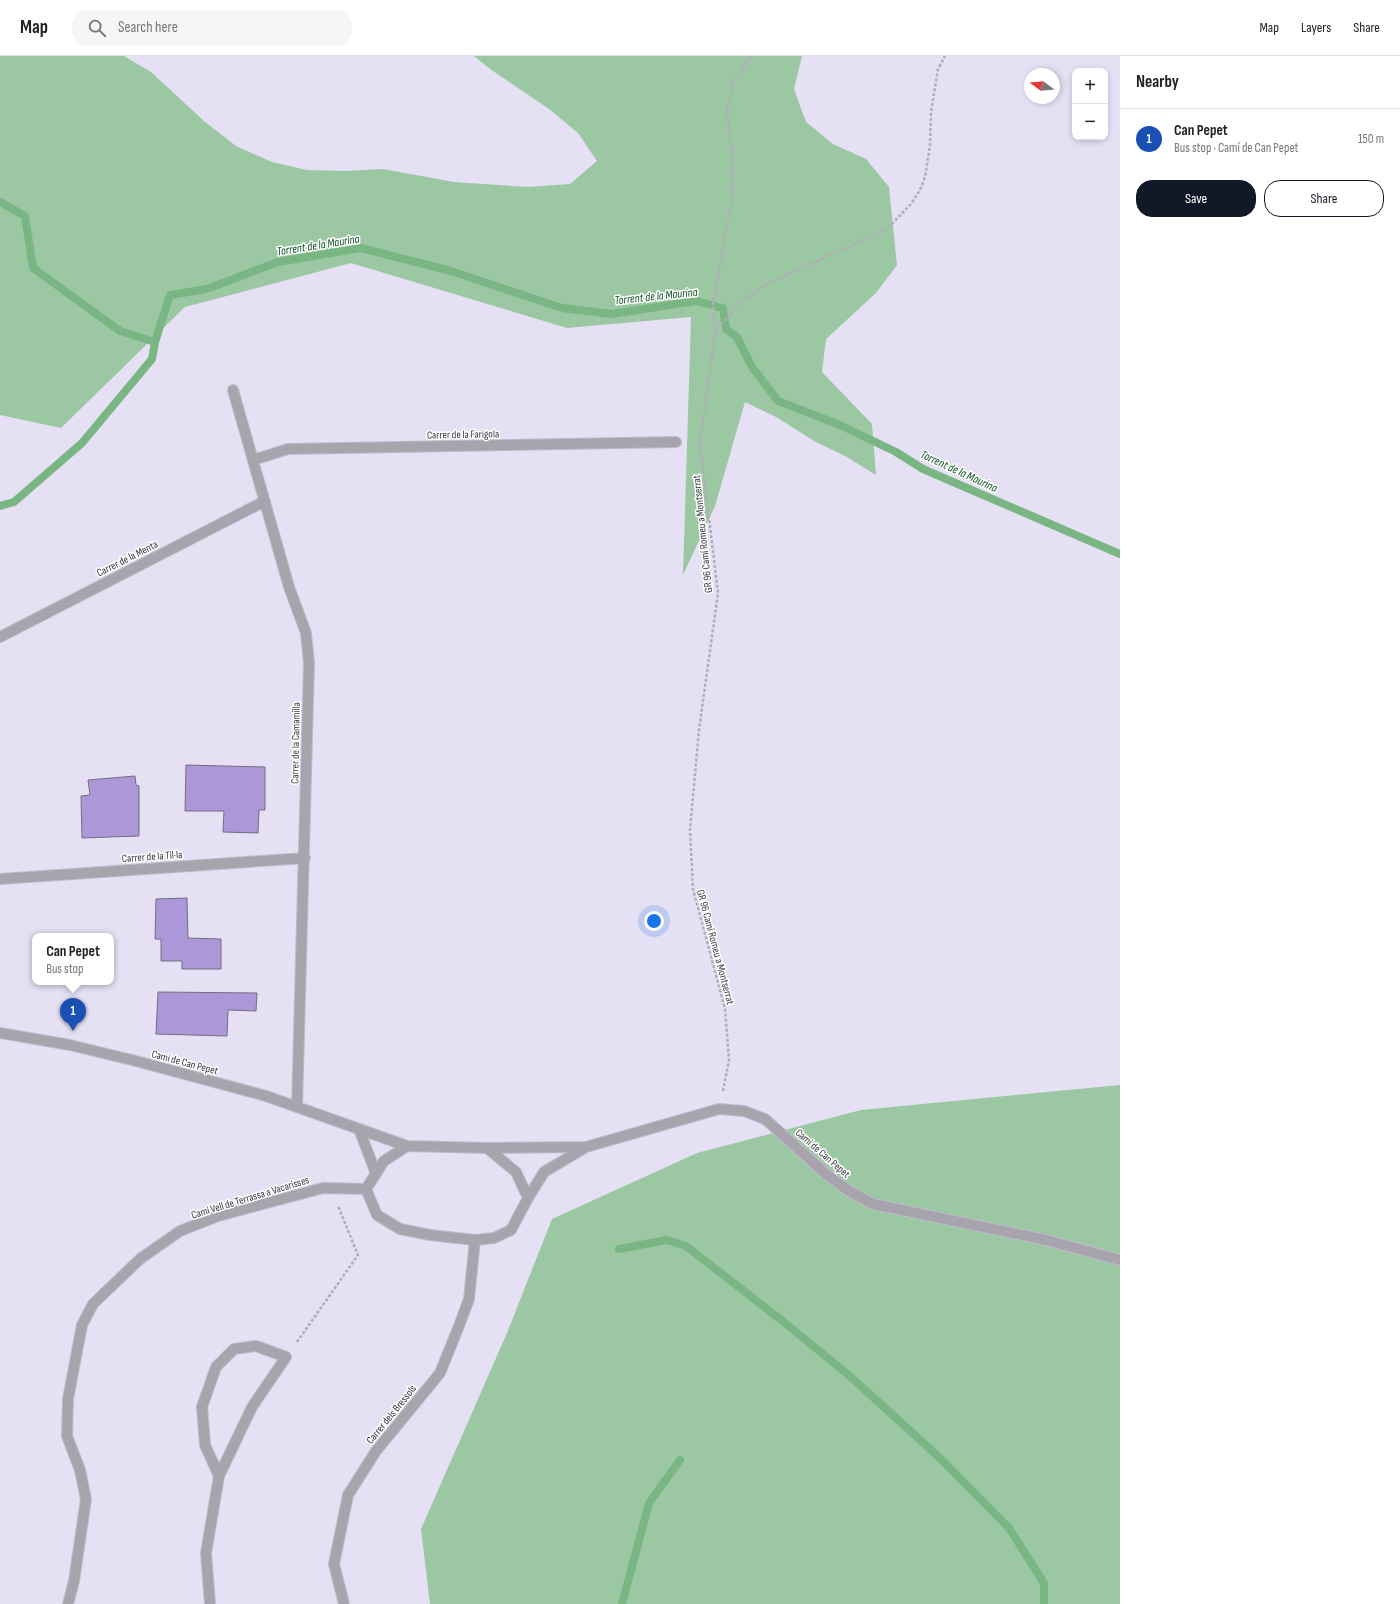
<!DOCTYPE html>
<meta charset="utf-8">
<style>
body{margin:0;font-family:"Sofia Sans Condensed",sans-serif;background:#f6f6f6;color:#222}
.controls{position:absolute;right:12px;top:12px;display:grid;overflow:hidden;border-radius:8px;box-shadow:0 2px 6px #0003}
.controls button{width:36px;height:36px;display:grid;place-items:center;padding:0;border:0;border-bottom:1px solid #e0e0e0;background:#fff;color:#222;font:20px sans-serif}
.compass{position:absolute;left:1024px;top:12px;width:36px;height:36px;border-radius:50%;background:#fff;box-shadow:0 2px 6px #0003;rotate:286deg}
.you{position:absolute;left:654px;top:865px;width:14px;height:14px;margin:-10px;border:3px solid #fff;border-radius:50%;background:#1a73e8;box-shadow:0 0 0 6px #1a73e833}
.badge{display:grid;place-items:center;width:26px;height:26px;border-radius:50%;background:#111827;color:#fff;font-size:13px;font-weight:700}
.pin{position:absolute;translate:-50% -33px;filter:drop-shadow(0 1px 2px #0008)}
.pin::after{content:'';position:absolute;top:21px;width:14px;height:12px;background:inherit;clip-path:polygon(0 0,100% 0,50% 100%)}
.popup{position:absolute;left:32px;top:877px;width:82px;height:52px;box-sizing:border-box;display:grid;place-content:center;border-radius:8px;background:#fff;filter:drop-shadow(0 1px 3px #0005);font-size:13px;white-space:nowrap;color:#767676}
.popup b{font-size:15px;color:#222}
.popup::after{content:'';position:absolute;left:50%;top:100%;margin-left:-8px;border:8px solid transparent;border-top-color:#fff}
.list{margin:0;padding:0;list-style:none}
h2{display:flex;justify-content:space-between;align-items:center;height:52px;margin:0;padding:0 16px;font-size:17px}
h2 small{font-size:13px;font-weight:400;color:#767676}
.list li{display:grid;grid-template-columns:26px 1fr auto;gap:12px;align-items:center;box-sizing:border-box;height:60px;padding:0 16px;border-top:1px solid #e0e0e0}
.list b{display:block;font-size:15px;white-space:nowrap}
.list p{margin:0;font-size:13px;white-space:nowrap;color:#767676}
.list em{font-size:13px;font-style:normal;color:#767676}
.actions{display:flex;gap:8px;padding:12px 16px}
.actions a{flex:1;padding:9px 0;border:1px solid #111827;border-radius:16px;text-align:center;font-size:14px;color:#111827}
.actions .main{background:#111827;color:#fff}
.icon{flex:none;width:22px;height:22px;fill:none;stroke:currentColor;stroke-width:2;stroke-linecap:round;stroke-linejoin:round}
.map{position:relative;flex:none;width:1120px;height:1548px;overflow:hidden}
header{display:flex;align-items:center;gap:24px;box-sizing:border-box;height:56px;padding:0 20px;background:#fff;border-bottom:1px solid #e0e0e0}
header strong{font-size:19px}
nav{display:flex;gap:22px;margin-inline-start:auto;font-size:14px}
.search{width:280px;height:36px;background:#f6f6f6;display:flex;align-items:center;gap:10px;box-sizing:border-box;padding:0 14px;border-radius:16px;color:#767676;font-size:15px}
main{display:flex}
aside{flex:1;background:#fff}
.map>svg:first-child{display:block}
</style>
<header>
<strong>Map</strong>
<div class="search"><svg class="icon" aria-label="search" viewBox="0 0 24 24"><circle cx="10" cy="10" r="6"/><path d="M15 15l6 6"/></svg>Search here</div>
<nav><a>Map</a><a>Layers</a><a>Share</a></nav>
</header>
<main>
<div class="map">
<svg width="1120" height="1548" viewBox="0 0 1120 1548">
<rect width="100%" height="100%" fill="#e5e0f3"/>
<path fill="#9bc8a2" d="M0,0h124l27,16 53,49 32,25 36,16 35,8 38,1 38,-2 71,13 74,5 42,-3 27,-23 -19,-28 -29,-24 -59,-40 -16,-13h328l-8,33 12,33 27,22 33,15 23,28 8,78 -21,28 -50,46 -4,33 50,52 4,51 -31,-19 -29,-14 -40,-25 -31,-15 -30,104 -32,69 8,-258 -124,11 -216,-65 -166,44 -124,121 -61,-13z
M1120,1029v519h-690l-9,-75 86,-196 45,-114 145,-66 164,-43z"/>
<g fill="none" stroke-linecap="round" stroke-linejoin="round">
<path stroke="#7ab684" stroke-width="8" d="M0,146l25,14 8,52 87,63 35,11
M0,450l14,-4 68,-59 70,-84 3,-17 15,-47 37,-6 71,-27 83,-14 90,23 111,37 50,6 84,-13 27,7 3,21 11,8 15,30 26,34 62,24 56,27 27,17 197,85
M619,1193l48,-9 19,6 99,77 66,54 90,82 68,69 35,55v21
M622,1548l27,-101 31,-43"/>
</g>
<path fill="#ac97d8" stroke="#736e7f" d="M186,709l79,2v43h-6l-1,23 -35,-1 1,-21h-39z
M135,720l1,9 3,1v50l-57,2 -1,-42 9,-1 -2,-15z
M187,842l1,40 33,1v30h-39v-8h-21v-22h-6l1,-40z
M158,936l99,1 -1,18 -28,-1 -1,26 -71,-2z"/>
<g fill="none" stroke-linecap="round" stroke-linejoin="round">
<defs>
<path id="lane" d="M210,1548l-4,-51 13,-77 33,-69 34,-50 -30,-11 -22,3 -18,18 -14,40 3,38 14,31"/>
<path id="street" d="M233,334l56,197 17,46 3,30 -12,444
M253,404l35,-11 388,-7
M0,581l265,-136
M0,823l305,-21
M0,977l70,12 66,16 130,35 141,50
M359,1073l17,45
M366,1133l18,-28 23,-15 80,2 99,-1 133,-38 25,2 21,8 61,55 23,17 24,13 173,36 74,20
M366,1133l11,26 23,14 30,6 45,5 19,-2 17,-8 17,-32 -12,-26 -29,-24
M528,1142l16,-26 42,-25
M68,1548l6,-23 12,-82 -6,-29 -13,-34 1,-37 14,-74 11,-21 47,-45 40,-28 38,-15 105,-28 43,1
M344,1548l-10,-40 14,-69 28,-44 64,-78 19,-47 10,-27 6,-59"/>
</defs>
<use href="#lane" stroke="#c0bbcc" stroke-width="12"/>
<use href="#street" stroke="#c0bbcc" stroke-width="12"/>
<path stroke="#b1acbc" stroke-width="2.5" stroke-dasharray="3 2" stroke-linecap="butt" d="M715,276l25,-29 29,-20 118,-54 24,-25 9,-14 5,-13 5,-31 1,-34 7,-43 7,-13
M723,1035l6,-31 -4,-51 -32,-120 -3,-59 9,-100 19,-137 -18,-150 15,-110 -2,-29 20,-111 -1,-38 -5,-46 7,-30 18,-23
M297,1286l61,-87 -20,-49"/>
<use href="#lane" stroke="#a7a4ad" stroke-width="10"/>
<use href="#street" stroke="#a7a4ad" stroke-width="10"/>
</g>
<g text-anchor="middle" stroke-width="3" stroke-linejoin="round" paint-order="stroke">
<g font-size="11" fill="#3c3a42" stroke="#fff">
<text transform="translate(463 378) rotate(-1)" y="4">Carrer de la Farigola</text>
<text transform="translate(702 478) rotate(-96)" y="4">GR 96 Camí Romeu a Montserrat</text>
<text transform="translate(127 502) rotate(-27)" y="4">Carrer de la Menta</text>
<text transform="translate(295 687) rotate(-89)" y="4">Carrer de la Camamilla</text>
<text transform="translate(152 800) rotate(-4)" y="4">Carrer de la Til·la</text>
<text transform="translate(716 891) rotate(75)" y="4">GR 96 Camí Romeu a Montserrat</text>
<text transform="translate(185 1006) rotate(15)" y="4">Camí de Can Pepet</text>
<text transform="translate(823 1097) rotate(41)" y="4">Camí de Can Pepet</text>
<text transform="translate(250 1141) rotate(-17)" y="4">Camí Vell de Terrassa a Vacarisses</text>
<text transform="translate(391 1358) rotate(-51)" y="4">Carrer dels Bressols</text>
</g>
<g font-size="12" font-style="italic" fill="#0c5021" stroke="#fff">
<text transform="translate(318 189) rotate(-9)" y="4">Torrent de la Maurina</text>
<text transform="translate(656 240) rotate(-6)" y="4">Torrent de la Maurina</text>
<text transform="translate(959 415) rotate(25)" y="4">Torrent de la Maurina</text>
</g>
</g>
</svg>
<div class="controls">
<button>+</button>
<button>−</button>
</div>
<svg class="compass" viewBox="-18 -18 36 36"><path d="M0-13l5 13h-10z" fill="#e53935"/><path d="M0 13l5-13h-10z" fill="#767676"/></svg>
<div class="you"></div>
<div class="pin badge" style="left:73px;top:975px;background:#1a4fb4">1</div>
<div class="popup"><b>Can Pepet</b>Bus stop</div>
</div>
<aside>
<h2>Nearby<small></small></h2>
<ul class="list">
<li><span class="badge" style="background:#1a4fb4">1</span><div><b>Can Pepet</b><p>Bus stop · Camí de Can Pepet</p></div><em>150 m</em></li>
</ul>
<div class="actions"><a class="main">Save</a><a>Share</a></div>
</aside>
</main>
